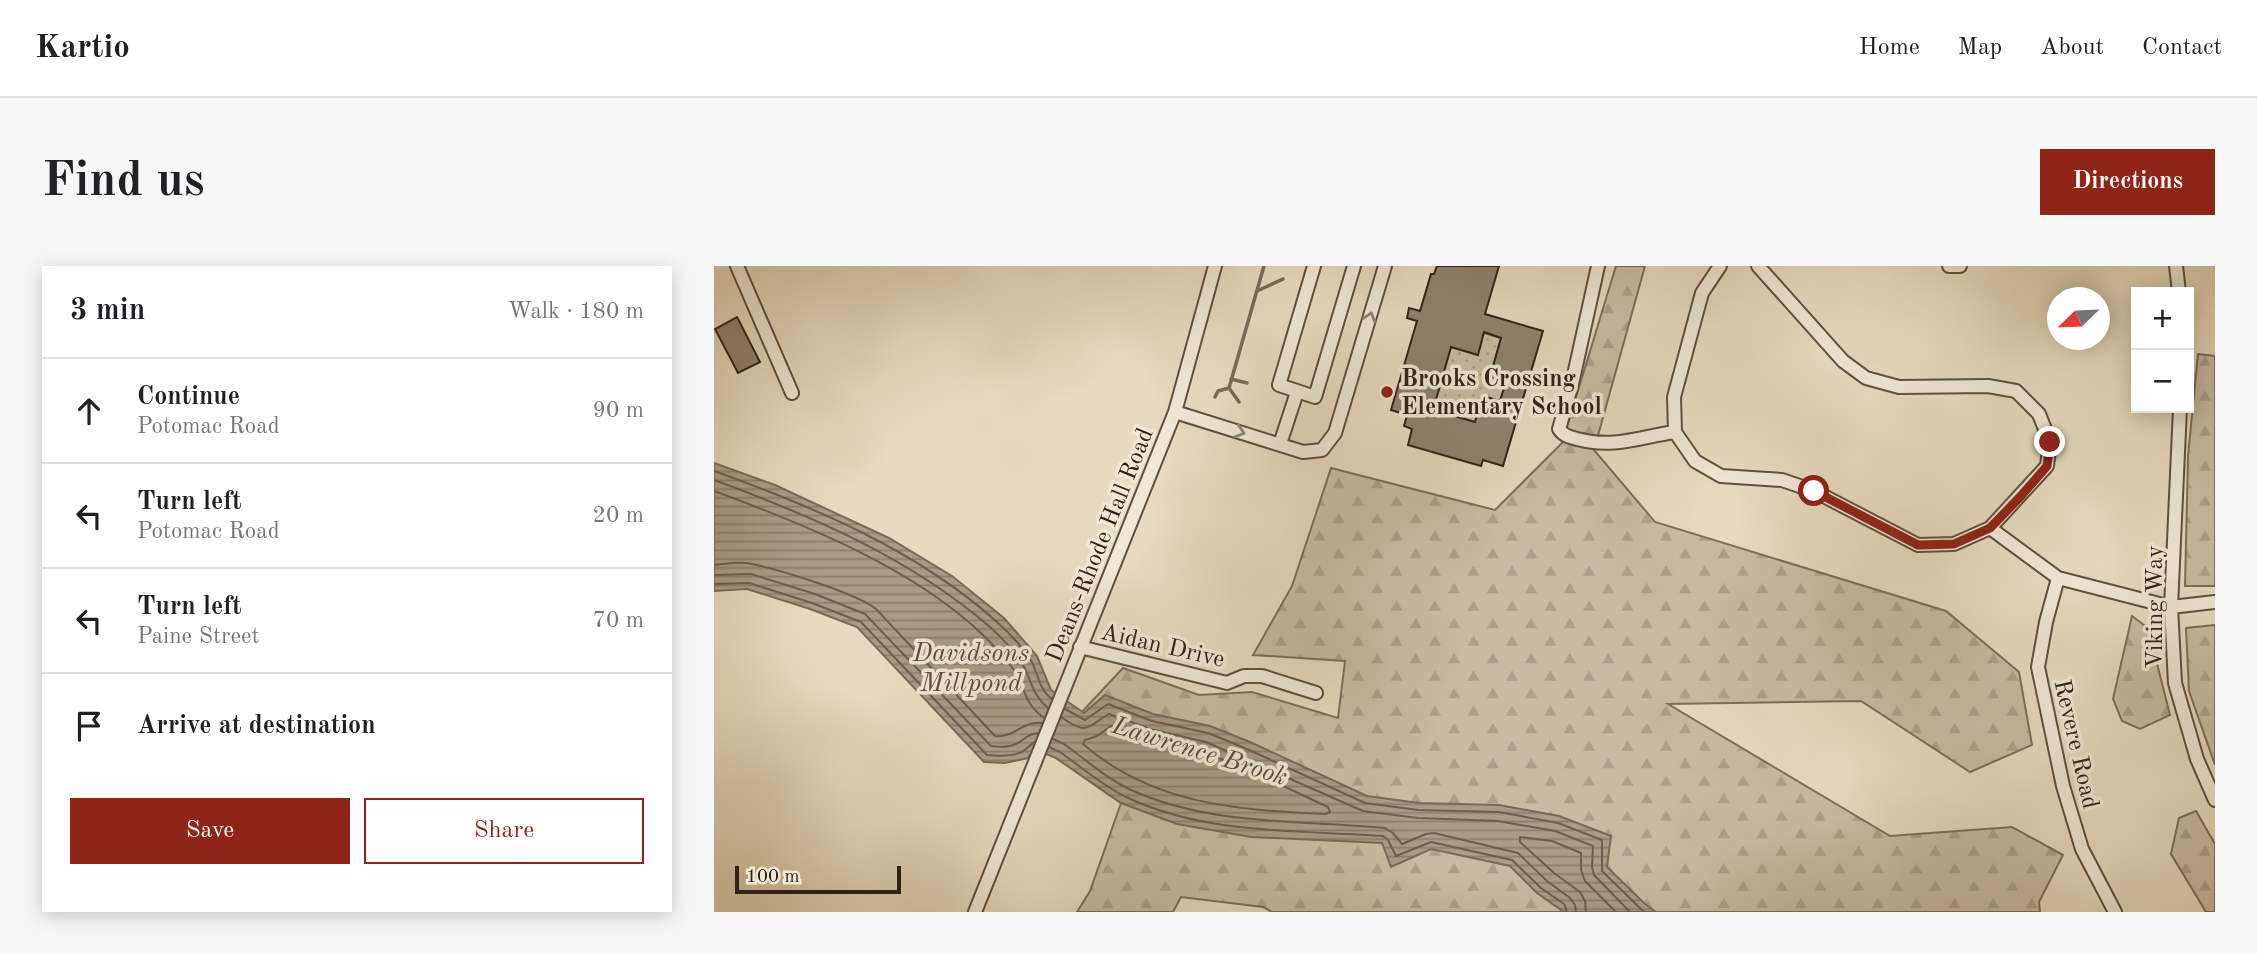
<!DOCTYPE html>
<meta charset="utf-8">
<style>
body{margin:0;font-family:"Old Standard TT",serif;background:#f6f6f6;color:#202124}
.controls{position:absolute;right:21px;top:21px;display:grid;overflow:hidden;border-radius:0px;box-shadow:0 4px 18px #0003}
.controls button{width:63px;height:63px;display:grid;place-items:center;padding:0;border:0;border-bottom:2px solid #e0e0e0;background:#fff;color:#202124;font:35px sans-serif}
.compass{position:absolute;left:1333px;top:21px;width:63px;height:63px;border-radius:50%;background:#fff;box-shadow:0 4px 18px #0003;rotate:247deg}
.scale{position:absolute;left:21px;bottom:18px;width:166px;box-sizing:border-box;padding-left:7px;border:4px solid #312216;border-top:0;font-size:19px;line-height:24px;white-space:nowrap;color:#312216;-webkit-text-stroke:5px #efe8d5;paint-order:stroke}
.stop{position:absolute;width:21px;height:21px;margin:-16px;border:5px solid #8f2418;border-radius:50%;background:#fff}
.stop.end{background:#8f2418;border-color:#fff;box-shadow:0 2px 7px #0008}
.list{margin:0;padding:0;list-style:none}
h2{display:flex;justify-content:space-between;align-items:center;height:91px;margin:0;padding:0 28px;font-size:30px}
h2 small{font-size:23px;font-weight:400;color:#757577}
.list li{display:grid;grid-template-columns:46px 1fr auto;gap:21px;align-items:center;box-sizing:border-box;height:105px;padding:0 28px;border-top:2px solid #e0e0e0}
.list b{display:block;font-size:26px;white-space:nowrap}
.list p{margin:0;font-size:23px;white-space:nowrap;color:#757577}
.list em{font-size:23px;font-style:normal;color:#757577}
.actions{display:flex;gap:14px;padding:21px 28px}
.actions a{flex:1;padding:16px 0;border:2px solid #8f2418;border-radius:0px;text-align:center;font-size:24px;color:#8f2418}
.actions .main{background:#8f2418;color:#fff}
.icon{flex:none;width:38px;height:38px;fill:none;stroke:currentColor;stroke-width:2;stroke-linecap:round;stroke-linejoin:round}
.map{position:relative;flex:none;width:1501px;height:646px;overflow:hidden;border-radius:0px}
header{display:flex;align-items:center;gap:42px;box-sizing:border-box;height:98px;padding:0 35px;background:#fff;border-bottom:2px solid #e0e0e0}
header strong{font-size:33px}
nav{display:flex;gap:38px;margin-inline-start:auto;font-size:24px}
.intro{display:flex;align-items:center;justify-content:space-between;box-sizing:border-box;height:168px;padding:0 42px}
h1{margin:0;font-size:49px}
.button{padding:18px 32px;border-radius:0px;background:#8f2418;color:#fff;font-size:24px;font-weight:700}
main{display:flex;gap:42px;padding:0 42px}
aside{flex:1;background:#fff;border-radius:0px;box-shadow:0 4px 18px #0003}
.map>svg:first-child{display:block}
</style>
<header>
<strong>Kartio</strong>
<nav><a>Home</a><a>Map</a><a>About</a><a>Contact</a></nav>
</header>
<div class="intro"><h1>Find us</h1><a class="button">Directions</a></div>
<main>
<aside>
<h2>3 min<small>Walk · 180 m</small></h2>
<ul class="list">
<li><svg class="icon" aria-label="ahead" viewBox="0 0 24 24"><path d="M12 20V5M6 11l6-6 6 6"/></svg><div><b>Continue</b><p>Potomac Road</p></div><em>90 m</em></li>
<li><svg class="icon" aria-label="left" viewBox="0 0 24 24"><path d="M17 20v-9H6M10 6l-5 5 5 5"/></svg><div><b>Turn left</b><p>Potomac Road</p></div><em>20 m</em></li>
<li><svg class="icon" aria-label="left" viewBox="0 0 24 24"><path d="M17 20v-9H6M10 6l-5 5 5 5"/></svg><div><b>Turn left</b><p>Paine Street</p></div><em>70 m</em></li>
<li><svg class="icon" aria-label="arrive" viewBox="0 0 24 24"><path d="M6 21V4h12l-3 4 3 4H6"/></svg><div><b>Arrive at destination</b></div></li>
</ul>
<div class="actions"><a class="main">Save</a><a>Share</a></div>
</aside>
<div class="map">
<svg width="1501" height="646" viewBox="0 0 1501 646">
<defs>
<pattern id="grass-dots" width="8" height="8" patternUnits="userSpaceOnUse" patternTransform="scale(1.75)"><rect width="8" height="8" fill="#c7bca1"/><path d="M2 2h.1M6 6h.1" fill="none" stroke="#aba18a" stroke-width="1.8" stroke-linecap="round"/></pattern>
<pattern id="forest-firs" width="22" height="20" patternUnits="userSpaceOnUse" patternTransform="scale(1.75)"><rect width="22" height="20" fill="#c7bca1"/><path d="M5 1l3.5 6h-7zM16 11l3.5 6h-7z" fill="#aba18a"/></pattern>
<pattern id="water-rules" width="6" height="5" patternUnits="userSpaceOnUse" patternTransform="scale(1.75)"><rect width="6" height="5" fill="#a89c85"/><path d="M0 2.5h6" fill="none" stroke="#897f6c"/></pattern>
</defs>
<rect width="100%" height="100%" fill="#e6dbbe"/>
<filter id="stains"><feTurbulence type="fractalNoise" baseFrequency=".00286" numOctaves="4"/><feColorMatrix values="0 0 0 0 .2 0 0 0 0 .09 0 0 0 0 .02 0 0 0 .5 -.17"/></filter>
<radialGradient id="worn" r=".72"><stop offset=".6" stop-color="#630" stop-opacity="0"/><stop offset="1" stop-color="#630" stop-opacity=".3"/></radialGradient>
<path fill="url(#grass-dots)" stroke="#7c6f5c" stroke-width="2" d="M770,67l17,5 -11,39 16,5 -6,19 -17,-5 -8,26 -32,-9 -15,12 23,-78 26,8z"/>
<path fill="url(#forest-firs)" stroke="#7c6f5c" stroke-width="2" d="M902,0h29l-51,184 61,72 291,89 73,61 13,73 -62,27 -109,-71 -193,3 222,132 122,-9 51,28 -24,47 1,10h-768l-9,-5 -82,-10 -8,15h-96l13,-21 31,-88 -65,-45 8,-27 59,-63 76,27 53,-3 86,26 7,-57 -92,-6 39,-69 39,-118 164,42 67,-67z
M1484,88l17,2v230h-30l3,-130z
M1418,350l16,12 22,87 -30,14 -18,-8 -9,-22z
M1501,359v140l-26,-74 -3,-63z
M1482,545l19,33v68h-9l-35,-58 8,-36z"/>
<path fill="url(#water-rules)" stroke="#786b59" stroke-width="2" d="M0,197l61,22 114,53 63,38 52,42 33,38 14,34 33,23 21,-18 48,19 57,12 40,16 117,54 52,7 80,2 60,11 52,20 -4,31 37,36 12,9h-92l-27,-19 -27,-27 -79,-17 -40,18 -9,-24 -131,-6 -74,-13 -56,-21 -65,-45 -22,-9 -6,9 -23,5 -21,-1 -127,-135 -47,-18 -63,-20 -33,2z"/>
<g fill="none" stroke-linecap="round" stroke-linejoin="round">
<path stroke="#6c5f4e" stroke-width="2" d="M0,205c100,36 203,79 283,151 11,10 27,26 35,40 6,13 8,29 20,37
M0,214c98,36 196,78 276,147 11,10 27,27 34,40 8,16 10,30 24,41
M0,225c90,33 202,78 271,146 10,10 21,21 28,32 14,21 9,32 31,49
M0,299c12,-1 26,-4 38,-1 26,5 106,30 124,45l119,127c20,2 26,-15 47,-13
M0,309l37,-1 64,20 50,20 126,132c8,1 17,2 25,-2 9,-4 10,-10 22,-11
M0,318l35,-1 63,20 49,19 126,133c11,1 29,2 38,-5 3,-3 6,-6 10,-8
M351,443l20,11 23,-16 44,17 56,12 39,16 118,54 53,7 81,2 59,11 44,17v31l42,41
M347,451c27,19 25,10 48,-3l41,15 56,13 157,69 55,7 80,3 57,10 38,15 -1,21 2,8 36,37
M397,460l36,13 56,13 37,14 88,41 2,5 -4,2c-88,-4 -173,-9 -243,-70l2,-4 12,-4z
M339,473l11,5c21,15 43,35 67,46 80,36 168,30 254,38l8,5 9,11 24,-10 8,-1 84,20 29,28 23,17 5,7 1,7
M335,481l11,5c21,15 43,34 66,45 80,38 171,33 257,39l5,4 8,16 35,-14 81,18 29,28 23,16 3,8
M872,646l-1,-11 -5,-9 -26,-19 -34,-31v-5l32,4 29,12v17l4,11 31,31"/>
<path stroke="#786b59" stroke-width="3.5" d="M543,25l26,-12
M517,113l16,4
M501,131l3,-6 11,-3
M525,136l-10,-14 35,-122"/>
</g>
<path fill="#8f826d" stroke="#312216" stroke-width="2" fill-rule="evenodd" d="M723,0h62l-14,48 58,17 -40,135 -20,-6 -2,6 -73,-21 4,-16 -8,-3 3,-11 -16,-5 26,-89 -10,-3 2,-10 11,3 11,-37h3zM770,66l17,6 -11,39 16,5 -6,19 -17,-5 -8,26 -42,-12 18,-63 27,8z
M23,51l23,45 -22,11 -23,-44z"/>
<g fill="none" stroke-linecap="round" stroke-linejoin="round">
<defs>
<path id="minor" d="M23,0l55,127
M600,0l-35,119 36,12 39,-131
M884,0l-26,118 -13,45c5,7 10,8 18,10 37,10 62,-2 98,-7
M1006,0l-18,27 -28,104 1,35 20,29 26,15 61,4 32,11 104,54 36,-1 36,-16
M1044,0l85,95 23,17 33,9 89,-1 28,5 23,23 11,28 -3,24 -57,62 68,50 113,29 44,-5
M1235,0h11
M1462,0l3,26
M1466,142l-9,199 4,76 22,76 18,41
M461,146l128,40 19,-2 13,-17 50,-167
M566,178l17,-52
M1344,312l-12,44 -8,45 25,119 19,63 33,63
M366,381l147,36 17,-7h18l54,17
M261,646l200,-500 40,-146"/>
</defs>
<use href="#minor" stroke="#5e5040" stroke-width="16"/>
<use href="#minor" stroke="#efe8d5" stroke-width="12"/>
</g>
<defs><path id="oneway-chevron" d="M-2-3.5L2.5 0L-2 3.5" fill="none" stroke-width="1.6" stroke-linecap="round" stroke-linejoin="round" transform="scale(1.75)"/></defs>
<g stroke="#908576">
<use href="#oneway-chevron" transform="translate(656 51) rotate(-73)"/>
<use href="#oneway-chevron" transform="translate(526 166) rotate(17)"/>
</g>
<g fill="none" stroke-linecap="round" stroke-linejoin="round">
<path stroke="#8f2418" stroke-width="9" d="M1100,225l104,54 36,-1 36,-16 31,-32 26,-30 3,-24"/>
</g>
<circle fill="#8f2418" stroke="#efe8d5" stroke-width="2.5" cx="673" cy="126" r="7"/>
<g text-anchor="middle" stroke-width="7" stroke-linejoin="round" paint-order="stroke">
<g font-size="24" font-weight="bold" fill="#312216" stroke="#efe8d5" text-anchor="start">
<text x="687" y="120">Brooks Crossing<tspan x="687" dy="28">Elementary School</tspan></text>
</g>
<g font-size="24" fill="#312216" stroke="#efe8d5">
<text transform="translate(385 279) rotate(-68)" y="8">Deans-Rhode Hall Road</text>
<text transform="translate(1440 341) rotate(-90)" y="8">Viking Way</text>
<text transform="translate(449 379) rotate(13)" y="8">Aidan Drive</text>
<text transform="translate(1363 478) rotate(77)" y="8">Revere Road</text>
</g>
<g font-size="26" font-style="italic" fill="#5b4d3d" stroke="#efe8d5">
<text x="257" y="395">Davidsons<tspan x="257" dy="30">Millpond</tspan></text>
<text transform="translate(486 484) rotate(17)" y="9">Lawrence Brook</text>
</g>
</g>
<rect width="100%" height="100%" filter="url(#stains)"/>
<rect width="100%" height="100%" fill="url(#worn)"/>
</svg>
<div class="controls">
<button>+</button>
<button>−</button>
</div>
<svg class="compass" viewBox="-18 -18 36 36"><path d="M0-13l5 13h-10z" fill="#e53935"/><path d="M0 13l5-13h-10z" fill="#757577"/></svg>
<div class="scale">100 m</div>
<div class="stop" style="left:1100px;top:225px"></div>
<div class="stop end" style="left:1336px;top:176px"></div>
</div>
</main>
